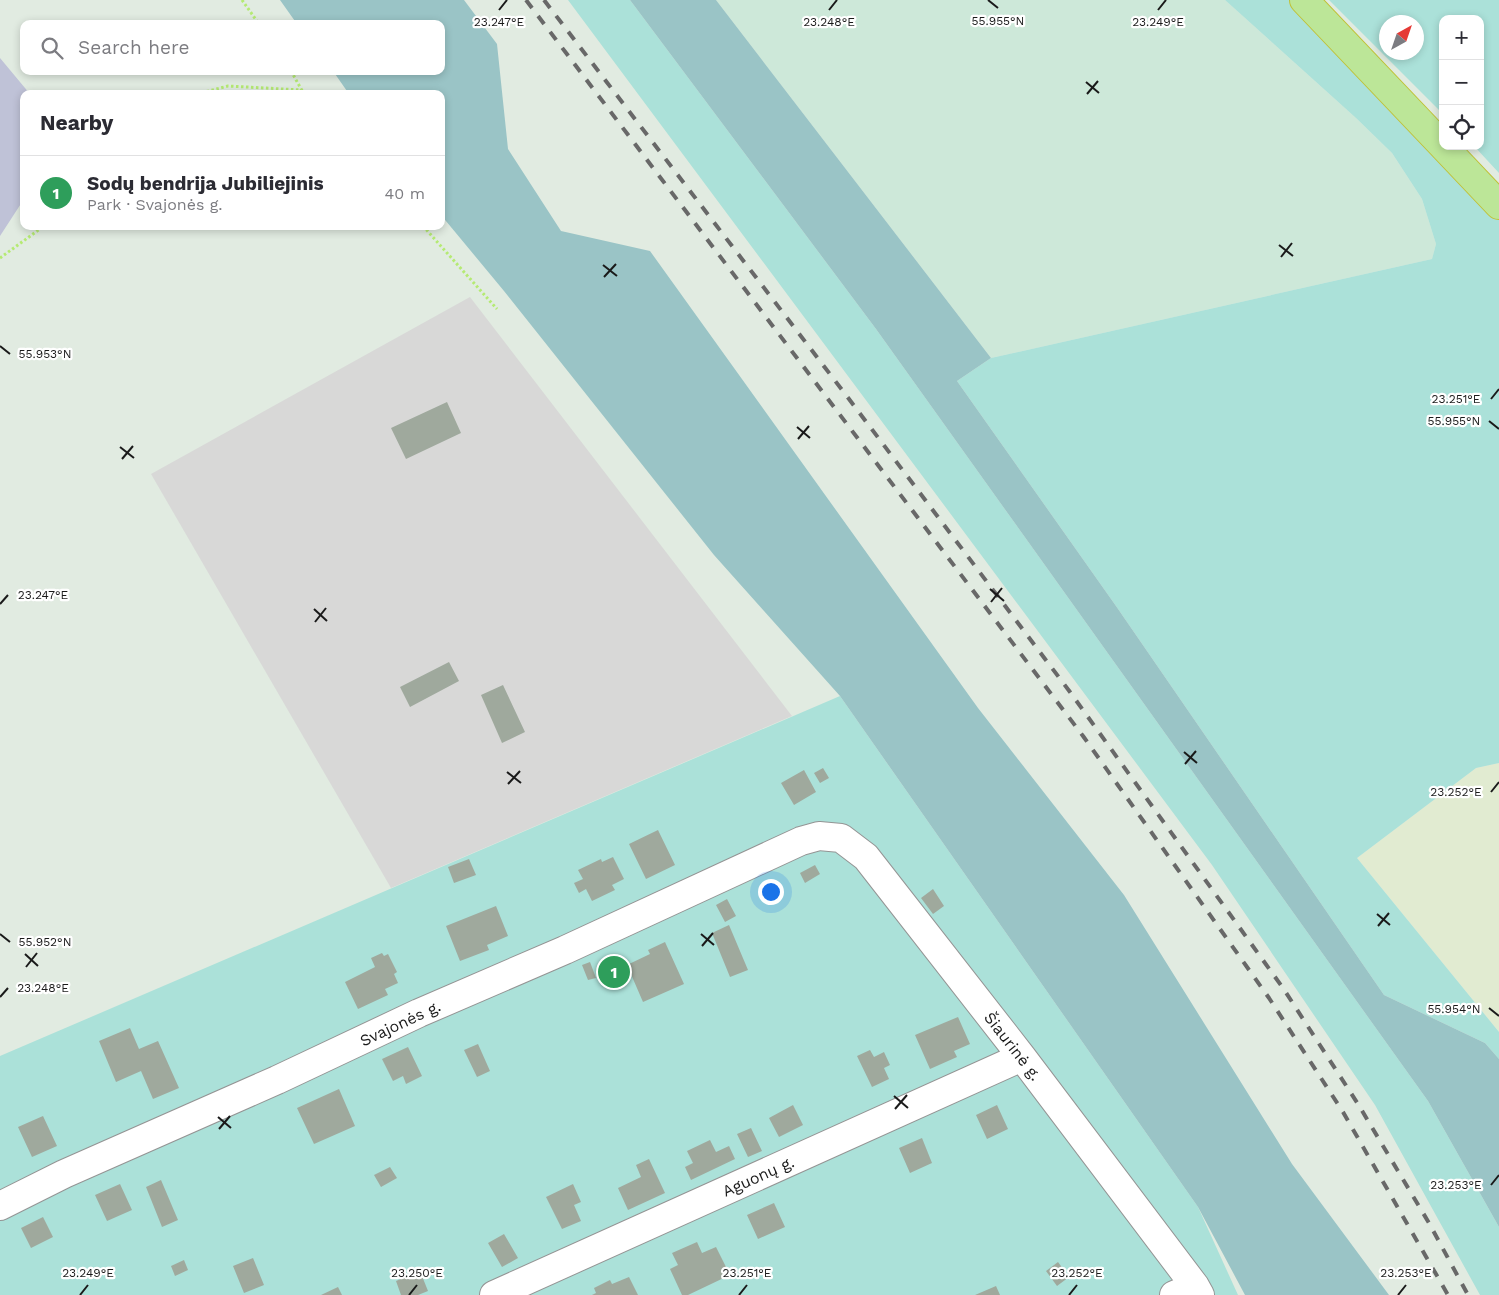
<!DOCTYPE html>
<meta charset="utf-8">
<style>
body{margin:0;font-family:"Work Sans",sans-serif;background:#f2f2f3;color:#2b2b33}
.controls{position:absolute;right:15px;top:15px;display:grid;overflow:hidden;border-radius:10px;box-shadow:0 2px 8px #0003}
.controls button{width:45px;height:45px;display:grid;place-items:center;padding:0;border:0;border-bottom:1px solid #e1e1e2;background:#fff;color:#2b2b33;font:25px sans-serif}
.compass{position:absolute;left:1379px;top:15px;width:45px;height:45px;border-radius:50%;background:#fff;box-shadow:0 2px 8px #0003;rotate:40deg}
.you{position:absolute;left:770px;top:891px;width:18px;height:18px;margin:-12px;border:4px solid #fff;border-radius:50%;background:#1a73e8;box-shadow:0 0 0 8px #1a73e833}
.badge{display:grid;place-items:center;width:32px;height:32px;border-radius:50%;background:#b45309;color:#fff;font-size:16px;font-weight:700}
.pin{position:absolute;translate:-50% -50%;border:2px solid #fff;box-shadow:0 1px 5px #0006}
.list{margin:0;padding:0;list-style:none}
h2{display:flex;justify-content:space-between;align-items:center;height:65px;margin:0;padding:0 20px;font-size:21px}
h2 small{font-size:16px;font-weight:400;color:#7c7c81}
.list li{display:grid;grid-template-columns:32px 1fr auto;gap:15px;align-items:center;box-sizing:border-box;height:75px;padding:0 20px;border-top:1px solid #e1e1e2}
.list b{display:block;font-size:19px;white-space:nowrap}
.list p{margin:0;font-size:16px;white-space:nowrap;color:#7c7c81}
.list em{font-size:16px;font-style:normal;color:#7c7c81}
.icon{flex:none;width:28px;height:28px;fill:none;stroke:currentColor;stroke-width:2;stroke-linecap:round;stroke-linejoin:round}
.map{position:relative;flex:none;width:1499px;height:1295px;overflow:hidden}
.search{position:absolute;background:#fff;box-shadow:0 2px 8px #0003;left:20px;top:20px;width:425px;height:55px;display:flex;align-items:center;gap:12px;box-sizing:border-box;padding:0 18px;border-radius:10px;color:#7c7c81;font-size:19px}
.panel{position:absolute;background:#fff;box-shadow:0 2px 8px #0003;left:20px;top:90px;width:425px;height:140px;border-radius:10px}
.map>svg:first-child{display:block}
</style>
<div class="map">
<svg width="1499" height="1295" viewBox="0 0 1499 1295">
<rect width="100%" height="100%" fill="#e1ebe1"/>
<path fill="#d8d8d7" d="M470,297l322,419 -401,172 -240,-414z"/>
<path fill="#e1ebd1" d="M1499,763v269l-142,-174 119,-90z"/>
<path fill="#cde8d9" d="M716,0h509l131,118 36,35 30,46 14,45 -4,15 -441,99z"/>
<path fill="#abe1d9" fill-rule="evenodd" d="M568,0h62l246,329 552,772 71,126v68h-19l-105,-190 -163,-240z
M1225,0h65l95,102 114,118v543l-23,5 -119,90 142,174v27l-14,-16 -101,-48 -268,-389 -159,-225 34,-23 441,-99 4,-15 -14,-45 -30,-46 -36,-35z
M1329,0h170v173l-25,-27h6v-127h-37v95zM1416,22v30h-30v-30z
M840,696l358,511 40,88h-1238v-239z"/>
<path fill="#9ac4c6" d="M280,0h184l33,44 11,105 53,82 89,20 328,457 146,187 168,269 97,131h-144l-47,-88 -358,-511 -126,-141 -210,-264 -63,-76v-121h-92l-16,-23h108v-47h-144z
M630,0h86l275,358 -34,23 159,225 268,389 101,48 14,16v168l-71,-126 -552,-772z"/>
<path fill="#bfc2d7" d="M0,58l30,36h-6v105l-24,37z"/>
<path fill="#9fa99d" d="M447,402l14,31 -55,26 -15,-31z
M449,662l10,19 -49,26 -10,-20z
M503,685l22,47 -23,11 -21,-48z
M823,768l6,10 -9,5 -6,-10z
M804,770l12,22 -22,13 -13,-22z
M658,830l17,35 -29,14 -17,-35z
M613,857l11,22 -12,6 3,5 -23,11 -6,-12 -7,4 -5,-10 9,-4 -5,-9 23,-11 1,3z
M469,859l7,16 -22,8 -6,-16z
M815,865l5,9 -15,9 -5,-10z
M933,889l11,17 -11,8 -12,-16z
M727,899l9,17 -11,6 -9,-17z
M496,906l12,30 -21,9 2,5 -29,11 -14,-35z
M729,925l19,45 -18,7 -18,-44z
M665,942l19,42 -41,18 -16,-37 23,-11 -2,-4z
M382,953l2,3 4,-2 9,18 -3,2 4,9 -13,6 3,6 -30,14 -13,-27 30,-15 -4,-9z
M590,962l6,16 -8,2 -6,-15z
M958,1017l12,27 -16,7 3,6 -27,12 -15,-34z
M130,1028l9,21 19,-8 21,47 -26,11 -12,-28 -25,11 -17,-41z
M478,1044l12,27 -13,6 -13,-27z
M408,1047l14,29 -16,8 -3,-8 -10,5 -11,-22z
M870,1050l4,7 10,-5 6,13 -6,3 5,11 -17,8 -15,-31z
M339,1089l16,37 -41,18 -17,-36z
M793,1105l10,20 -24,12 -10,-19z
M997,1105l11,24 -21,10 -11,-24z
M43,1116l14,30 -25,11 -14,-30z
M751,1128l11,23 -14,6 -11,-23z
M922,1138l10,25 -22,10 -11,-25z
M710,1140l6,12 13,-6 6,13 -44,21 -6,-13 8,-4 -6,-12z
M649,1159l16,34 -37,17 -10,-22 23,-11 -5,-12z
M390,1167l7,11 -16,9 -7,-12z
M161,1180l17,40 -16,7 -16,-40z
M120,1184l12,26 -25,11 -12,-26z
M573,1184l8,18 -7,3 7,16 -19,8 -16,-32z
M774,1203l11,24 -27,12 -11,-24z
M43,1217l10,20 -22,11 -10,-20z
M504,1234l14,24 -16,9 -14,-24z
M697,1242l5,11 14,-6 14,28 -42,20h-6l-12,-26 8,-4 -6,-12z
M253,1258l11,27 -20,8 -11,-27z
M184,1260l4,10 -13,6 -4,-10z
M1058,1262l11,15 -12,9 -11,-15z
M420,1271l8,20 -10,4h-17l-5,-14z
M629,1277l9,18h-46l4,-2 -2,-5 16,-8 2,4z
M996,1286l4,9h-25z
M338,1287l4,8h-21z"/>
<g fill="none" stroke-linecap="round" stroke-linejoin="round">
<defs>
<path id="minor" d="M0,1206l64,-32 213,-94 142,-67 146,-63 236,-109 18,-5 22,2 25,19 156,200 173,229 5,9
M494,1295l528,-238
M1174,1295l21,-9"/>
<path id="trunk" d="M1304,0l139,146
M1443,146l56,59"/>
</defs>
<use href="#minor" stroke="#949494" stroke-width="30"/>
<use href="#trunk" stroke="#c1c136" stroke-width="30"/>
<path stroke="#b5ea73" stroke-width="3" stroke-dasharray="2.5 2.5" stroke-linecap="butt" d="M242,0l17,24
M291,71l13,23
M197,94l31,-8 73,4
M423,226l74,83
M0,258l44,-32"/>
<use href="#minor" stroke="#fff" stroke-width="28"/>
<use href="#trunk" stroke="#bce698" stroke-width="28"/>
<path stroke="#686868" stroke-width="4" stroke-dasharray="10 10" stroke-linecap="butt" d="M526,0l557,736 186,262 74,114 105,183
M544,0l305,399 221,293 213,296 75,116 71,119 39,72"/>
</g>
<path fill="none" stroke="#1a1a1a" stroke-width="2" d="M988,0l10,8M499,10l8,-10M829,10l8,-10M1158,10l8,-10M1086,82l13,11M1087,94l11,-13M1279,245l14,11M1281,257l11,-14M603,265l14,11M604,277l12,-13M0,346l10,8M1491,399l8,-10M1489,421l10,8M797,427l13,11M798,439l11,-13M120,447l14,11M122,459l11,-13M990,589l14,12M991,602l11,-14M0,604l8,-9M314,609l13,12M315,622l11,-14M1184,752l13,11M1185,764l11,-13M507,772l14,11M508,784l12,-13M1491,792l8,-10M1377,914l13,11M1378,926l11,-13M0,934l10,8M701,934l13,11M702,946l11,-13M25,954l13,12M26,967l11,-14M0,997l8,-9M1489,1008l10,8M894,1096l14,12M895,1109l12,-14M218,1117l13,11M219,1129l11,-13M1491,1185l8,-10M80,1295l8,-10M409,1295l8,-10M739,1295l8,-10M1069,1295l8,-10M1398,1295l8,-10"/>
<g text-anchor="middle" stroke-width="4.5" stroke-linejoin="round" paint-order="stroke">
<g font-size="16" fill="#1a1a1a" stroke="#fff">
<text transform="translate(400 1023) rotate(-25)" y="6">Svajonės g.</text>
<text transform="translate(1013 1046) rotate(52)" y="6">Šiaurinė g.</text>
<text transform="translate(758 1176) rotate(-24)" y="6">Aguonų g.</text>
</g>
</g>
<g font-size="12" text-anchor="middle" fill="#1a1a1a" stroke="#fff" stroke-width="4.5" stroke-linejoin="round" paint-order="stroke">
<text x="998" y="25">55.955°N</text>
<text x="499" y="26">23.247°E</text>
<text x="829" y="26">23.248°E</text>
<text x="1158" y="26">23.249°E</text>
<text x="45" y="358">55.953°N</text>
<text x="1456" y="403">23.251°E</text>
<text x="1454" y="425">55.955°N</text>
<text x="43" y="599">23.247°E</text>
<text x="1456" y="796">23.252°E</text>
<text x="45" y="946">55.952°N</text>
<text x="43" y="992">23.248°E</text>
<text x="1454" y="1013">55.954°N</text>
<text x="1456" y="1189">23.253°E</text>
<text x="88" y="1277">23.249°E</text>
<text x="417" y="1277">23.250°E</text>
<text x="747" y="1277">23.251°E</text>
<text x="1077" y="1277">23.252°E</text>
<text x="1406" y="1277">23.253°E</text>
</g>
</svg>
<div class="controls">
<button>+</button>
<button>−</button>
<button><svg class="icon" aria-label="locate" viewBox="0 0 24 24"><circle cx="12" cy="12" r="6"/><path d="M12 2v4M12 18v4M2 12h4M18 12h4"/></svg></button>
</div>
<svg class="compass" viewBox="-18 -18 36 36"><path d="M0-13l5 13h-10z" fill="#e53935"/><path d="M0 13l5-13h-10z" fill="#7c7c81"/></svg>
<div class="you"></div>
<div class="pin badge" style="left:614px;top:972px;background:#2e9e5b">1</div>
<div class="search"><svg class="icon" aria-label="search" viewBox="0 0 24 24"><circle cx="10" cy="10" r="6"/><path d="M15 15l6 6"/></svg>Search here</div>
<section class="panel">
<h2>Nearby<small></small></h2>
<ul class="list">
<li><span class="badge" style="background:#2e9e5b">1</span><div><b>Sodų bendrija Jubiliejinis</b><p>Park · Svajonės g.</p></div><em>40 m</em></li>
</ul>
</section>
</div>
